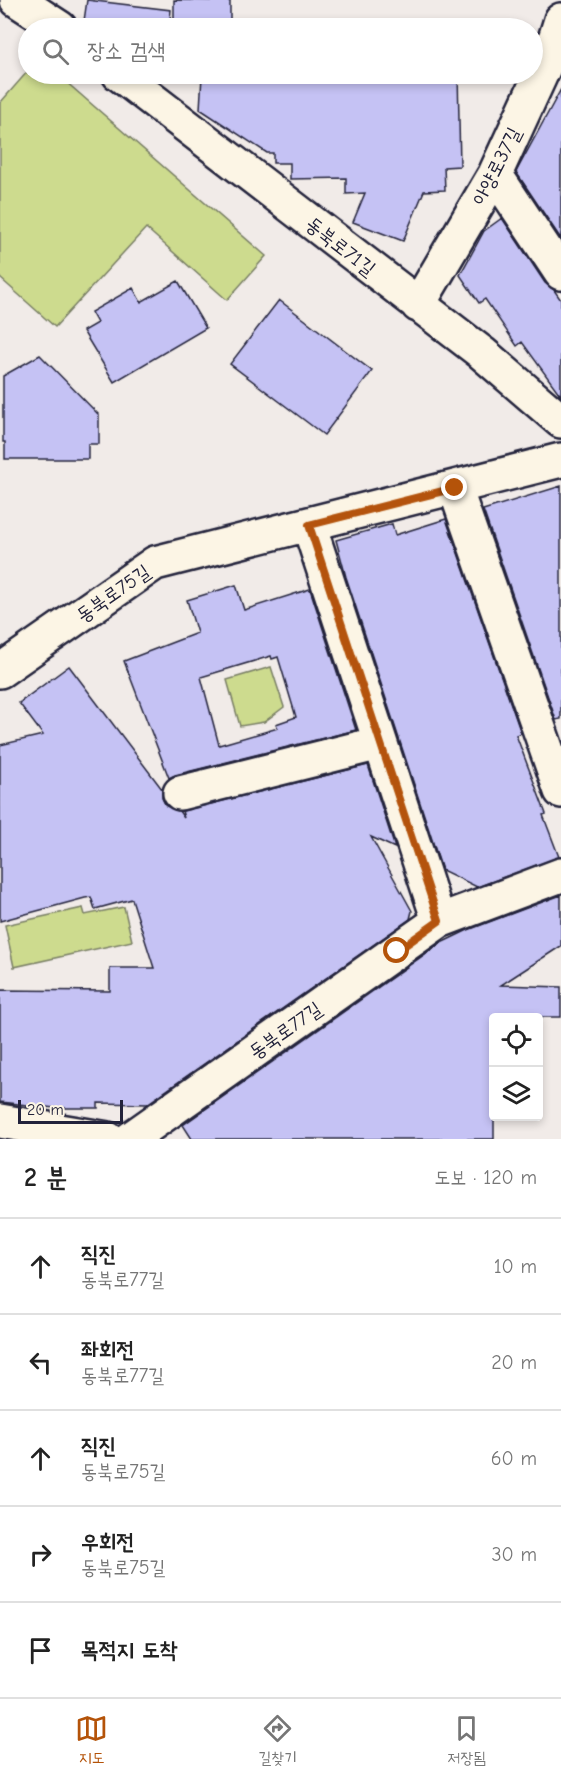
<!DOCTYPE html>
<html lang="ko">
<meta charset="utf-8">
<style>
body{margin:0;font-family:"Comic Neue","Poor Story",sans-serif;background:#f6f6f6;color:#222}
.controls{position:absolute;right:18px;bottom:18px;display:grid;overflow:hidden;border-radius:6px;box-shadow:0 3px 9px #0003}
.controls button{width:54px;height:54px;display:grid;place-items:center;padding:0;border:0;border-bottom:2px solid #e0e0e0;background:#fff;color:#222;font:30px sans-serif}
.scale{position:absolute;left:18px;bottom:15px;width:105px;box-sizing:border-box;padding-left:6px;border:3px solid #22223b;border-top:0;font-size:16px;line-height:21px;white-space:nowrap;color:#22223b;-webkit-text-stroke:4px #fcf5e5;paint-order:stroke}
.stop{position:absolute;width:18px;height:18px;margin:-14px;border:4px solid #b45309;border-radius:50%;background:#fff}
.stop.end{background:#b45309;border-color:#fff;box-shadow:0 2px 6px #0008}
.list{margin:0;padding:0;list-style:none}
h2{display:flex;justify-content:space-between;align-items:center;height:78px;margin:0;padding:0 24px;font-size:26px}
h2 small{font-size:20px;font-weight:400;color:#767676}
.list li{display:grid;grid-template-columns:39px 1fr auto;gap:18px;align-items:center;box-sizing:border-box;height:96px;padding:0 24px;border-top:2px solid #e0e0e0}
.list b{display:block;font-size:22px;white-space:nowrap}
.list p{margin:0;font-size:20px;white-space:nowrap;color:#767676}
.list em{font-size:20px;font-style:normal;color:#767676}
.icon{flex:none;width:33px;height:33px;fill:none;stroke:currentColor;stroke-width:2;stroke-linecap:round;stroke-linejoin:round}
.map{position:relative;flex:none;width:561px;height:1139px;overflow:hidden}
.search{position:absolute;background:#fff;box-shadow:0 3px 9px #0003;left:18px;right:18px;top:18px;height:66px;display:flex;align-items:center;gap:15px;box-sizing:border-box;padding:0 21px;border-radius:33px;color:#767676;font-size:22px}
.sheet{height:558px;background:#fff}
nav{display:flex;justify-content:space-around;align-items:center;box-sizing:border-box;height:84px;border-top:2px solid #e0e0e0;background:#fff;font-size:16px;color:#767676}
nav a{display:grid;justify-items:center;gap:3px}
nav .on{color:#b45309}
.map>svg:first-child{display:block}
</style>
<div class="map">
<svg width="561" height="1139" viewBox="0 0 561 1139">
<rect width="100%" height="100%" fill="#f1ebe8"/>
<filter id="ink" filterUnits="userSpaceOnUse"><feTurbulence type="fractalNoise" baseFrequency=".0167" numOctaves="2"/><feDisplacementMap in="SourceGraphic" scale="12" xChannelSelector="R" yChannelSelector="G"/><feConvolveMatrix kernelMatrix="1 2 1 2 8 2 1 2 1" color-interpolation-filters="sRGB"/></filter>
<g filter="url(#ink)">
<path fill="#cddb8e" stroke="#787e64" stroke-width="1.5" d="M28,71v3h29l209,182 -39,44 -81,-72 -91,99 -55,-49v-175z
M271,667l13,40 -20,15 -24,4 -13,-46z
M124,907l8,34 -118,26 -9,-42 78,-17 2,7z"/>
<path fill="#c5c2f4" stroke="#22223b" stroke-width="1.5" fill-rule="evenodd" d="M87,0l84,10 -2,18h-86z
M174,0l56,1v21h7v6h-63z
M177,74h281l2,92 -16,1 1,23 -21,1 -21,50 -50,-19 12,-29 -19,1v-16l-56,1v-16h-17v-10h-6l-67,-44 2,-33 -25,1z
M561,89v150l-45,-67z
M502,218l43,65 9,7 7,10v96l-39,-54 -5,4 -32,-47 -6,4 -19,-28 24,-44z
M178,281l28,47 -92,54 -31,-51 14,-8 -6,-11 42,-24 8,14z
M279,300l93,71 -48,64 -94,-71z
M40,355l59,60v29h-11v15h-83v-17h-2v-66z
M561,486v233l-5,1 -73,-210z
M446,519l75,214 -5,2 30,79 -3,1 16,42 -82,30 -35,-17 -96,-293 -10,-37 56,-16 3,11z
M236,585l8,25 66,-21 46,141 -181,45 -6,3 -45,-117 73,-28 -10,-33zM271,656l1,3 6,-2 18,60 -20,7 2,4 -59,17 -18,-68z
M69,666l93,123v9l4,8 13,5 5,7 -2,-7 186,-46 27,83 -24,-11 41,74 -2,8 -263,185 -49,-1v5h-43l-55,-6v-112l110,1v-23h44l-22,-69 -37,10 -4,-12 -6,1 -85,23v-176l43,-10 -24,-32z
M561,895v51l-60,39 60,2v30h-67v122h-302l-9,-14 258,-182 27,-13z"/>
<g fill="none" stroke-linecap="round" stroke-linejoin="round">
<defs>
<path id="minor" d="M17,0l43,28
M119,74l363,279 79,68
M495,174l66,99
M418,305l77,-131 56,-122 10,-32
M455,488l106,303
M309,525l130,396
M0,671l155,-108 406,-103
M180,793l200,-50
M0,1121l108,18
M130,1139l309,-218 122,-46"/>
</defs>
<use href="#minor" stroke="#22223b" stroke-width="38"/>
<use href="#minor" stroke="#fcf5e5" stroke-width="33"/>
</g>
</g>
<g fill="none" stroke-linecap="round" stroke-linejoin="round" filter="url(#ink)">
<path stroke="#b45309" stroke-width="8" d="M397,951l42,-30 -130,-396 146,-37"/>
</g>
<g text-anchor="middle" stroke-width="4.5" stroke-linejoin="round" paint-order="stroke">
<g font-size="20" fill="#22223b" stroke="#fcf5e5">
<text transform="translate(496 166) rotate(-63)" y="7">아양로37길</text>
<text transform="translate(341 246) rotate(38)" y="7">동북로71길</text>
<text transform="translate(113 593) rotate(-35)" y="7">동북로75길</text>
<text transform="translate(285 1030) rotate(-35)" y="7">동북로77길</text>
</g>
</g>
</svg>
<div class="controls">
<button><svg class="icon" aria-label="locate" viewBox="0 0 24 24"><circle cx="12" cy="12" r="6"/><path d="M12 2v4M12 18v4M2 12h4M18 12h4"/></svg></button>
<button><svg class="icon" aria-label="layers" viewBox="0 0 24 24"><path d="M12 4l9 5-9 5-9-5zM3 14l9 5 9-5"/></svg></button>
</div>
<div class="scale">20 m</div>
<div class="stop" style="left:397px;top:951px"></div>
<div class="stop end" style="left:455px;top:488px"></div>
<div class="search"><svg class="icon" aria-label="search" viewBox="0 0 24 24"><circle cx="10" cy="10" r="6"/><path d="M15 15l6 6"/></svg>장소 검색</div>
</div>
<section class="sheet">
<h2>2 분<small>도보 · 120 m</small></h2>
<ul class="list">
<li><svg class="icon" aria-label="ahead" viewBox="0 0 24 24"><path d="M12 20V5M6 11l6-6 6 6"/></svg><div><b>직진</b><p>동북로77길</p></div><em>10 m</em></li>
<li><svg class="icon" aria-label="left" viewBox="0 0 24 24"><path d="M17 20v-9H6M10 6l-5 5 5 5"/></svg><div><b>좌회전</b><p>동북로77길</p></div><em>20 m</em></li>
<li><svg class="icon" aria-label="ahead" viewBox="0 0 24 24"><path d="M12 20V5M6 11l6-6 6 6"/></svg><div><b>직진</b><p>동북로75길</p></div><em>60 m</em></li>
<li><svg class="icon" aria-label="right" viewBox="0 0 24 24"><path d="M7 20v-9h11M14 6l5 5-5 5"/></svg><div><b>우회전</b><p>동북로75길</p></div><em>30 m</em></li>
<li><svg class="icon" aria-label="arrive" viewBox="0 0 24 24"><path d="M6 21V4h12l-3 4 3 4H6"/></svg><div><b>목적지 도착</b></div></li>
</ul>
</section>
<nav>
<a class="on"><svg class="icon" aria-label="map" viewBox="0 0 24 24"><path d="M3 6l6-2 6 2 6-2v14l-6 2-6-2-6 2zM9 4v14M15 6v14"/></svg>지도</a>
<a><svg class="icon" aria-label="directions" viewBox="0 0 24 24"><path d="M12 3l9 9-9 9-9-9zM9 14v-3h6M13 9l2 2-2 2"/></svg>길찾기</a>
<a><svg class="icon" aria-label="saved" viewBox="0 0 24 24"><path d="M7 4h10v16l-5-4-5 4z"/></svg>저장됨</a>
</nav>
